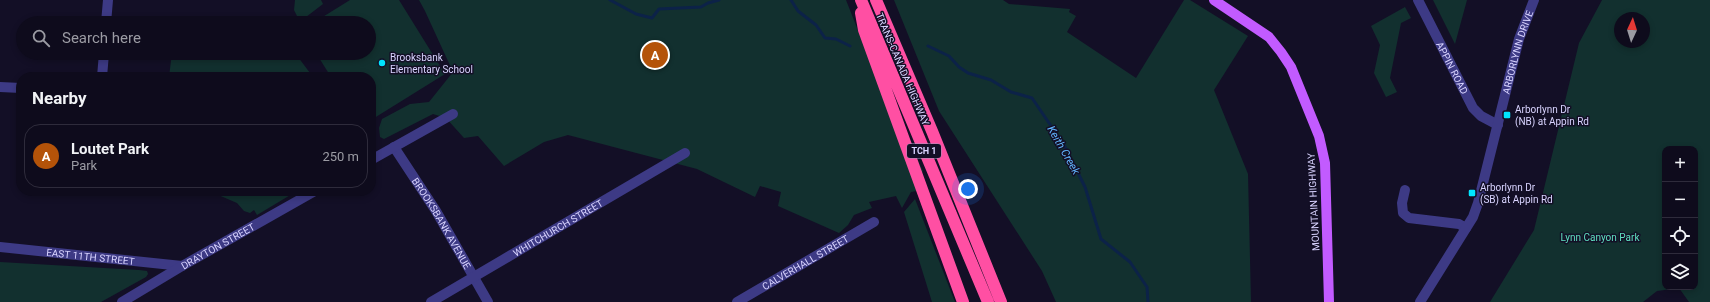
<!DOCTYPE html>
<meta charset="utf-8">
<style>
body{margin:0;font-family:Roboto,sans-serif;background:#171425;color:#f1f3f6}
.controls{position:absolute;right:12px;bottom:12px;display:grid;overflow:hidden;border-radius:8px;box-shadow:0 2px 6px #0003}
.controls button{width:36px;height:36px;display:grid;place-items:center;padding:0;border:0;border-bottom:1px solid #2e2b3b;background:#0e0b1c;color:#f1f3f6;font:20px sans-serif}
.compass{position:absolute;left:1614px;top:12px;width:36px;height:36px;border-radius:50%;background:#0e0b1c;box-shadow:0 2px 6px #0003;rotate:4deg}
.you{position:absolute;left:968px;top:189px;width:14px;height:14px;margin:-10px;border:3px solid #fff;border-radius:50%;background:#1a73e8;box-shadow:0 0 0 6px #1a73e833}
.badge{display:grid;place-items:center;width:26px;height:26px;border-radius:50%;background:#b45309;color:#fff;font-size:13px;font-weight:700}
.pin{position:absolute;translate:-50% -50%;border:2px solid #fff;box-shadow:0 1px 4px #0006}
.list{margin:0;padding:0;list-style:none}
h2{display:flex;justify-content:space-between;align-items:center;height:52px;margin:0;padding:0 16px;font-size:17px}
h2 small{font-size:13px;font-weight:400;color:#9b9ba3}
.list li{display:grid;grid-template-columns:26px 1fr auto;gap:12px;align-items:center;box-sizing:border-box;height:64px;margin:0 8px 8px;padding:0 8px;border:1px solid #2e2b3b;border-radius:16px}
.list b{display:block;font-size:15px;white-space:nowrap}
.list p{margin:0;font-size:13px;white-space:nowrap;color:#9b9ba3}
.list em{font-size:13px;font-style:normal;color:#9b9ba3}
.icon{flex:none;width:22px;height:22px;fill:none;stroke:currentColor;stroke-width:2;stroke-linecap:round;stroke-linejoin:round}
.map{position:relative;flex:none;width:1710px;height:302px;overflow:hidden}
.search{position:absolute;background:#0e0b1c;box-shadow:0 2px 6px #0003;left:16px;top:16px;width:360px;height:44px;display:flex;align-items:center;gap:10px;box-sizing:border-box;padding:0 14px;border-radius:22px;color:#9b9ba3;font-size:15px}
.panel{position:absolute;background:#0e0b1c;box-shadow:0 2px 6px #0003;left:16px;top:72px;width:360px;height:124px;border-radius:16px}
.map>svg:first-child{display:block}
</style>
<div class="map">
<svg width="1710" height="302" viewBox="0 0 1710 302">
<rect width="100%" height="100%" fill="#130f26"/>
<path fill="#12302f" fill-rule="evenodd" d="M295,0h26l2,4 -17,13 -8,1 -4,-8z
M350,0h49l46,74 -74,46v-43h-40l-15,-24h53v-30h-56z
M419,0h427l28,71 49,100 -5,10 4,9 -11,2 -9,16 -6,-12 -27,6 3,6 -18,7 -6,10 -9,8 -61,-27 3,-14 -21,-6 -5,11 -58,-28 -129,-34 -24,7 -40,24 -26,-30 -14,2 -18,-20 -13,-4 -49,25 -4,-2 -1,-9 3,-9 28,-15 19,-2 24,-30 -28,-61z
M894,0h109l6,4 61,5 -1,3 7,4 -9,16 69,46 48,-78h6l58,36 -34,54 34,84 3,128h-195l-14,-31 -103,-160z
M1433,0h34l-12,44z
M1602,0h108v302h-21l-10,-14 -22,3 -14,11h-153l44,-72 45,-187zM1620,18h24v24h-24zM1665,149h30v138h-30z
M1405,7l6,11 -10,5 -11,55 7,14 -11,5 -12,-24 6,-28 -9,-19z
M172,53h123l18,24h-144z
M209,191h88l-40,24 -3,-5 -4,3 -6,-2 -7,-8z
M915,199l40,103h-23l-28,-90z
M0,262l139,8 8,1 1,3 -2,3 -45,25h-101z"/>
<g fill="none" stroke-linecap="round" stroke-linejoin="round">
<path stroke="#0c2248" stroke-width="3" d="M610,0l26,14 16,4 7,-9 42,-2 7,-4 11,-3
M791,0l7,11 18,14 9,13 11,1 14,7
M928,46l21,10 10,11 9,6 23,7 20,12 21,6 32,47 21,42 16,52 29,23 17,25 1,15"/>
<g stroke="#3d3a85" stroke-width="10">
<path id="s1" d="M1418,0l55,108 8,8 17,9"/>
<path d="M106,23l2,-23"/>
<path d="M102,77l2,-24"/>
<path d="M0,87l21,1"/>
<path id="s2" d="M394,147l42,64 52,91"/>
<path d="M371,160l82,-46"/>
<path d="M1405,190l-3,13 1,10 6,5 50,6 7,4"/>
<path id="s3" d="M0,247l182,19"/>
<path id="s4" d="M122,302l60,-36 133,-75"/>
<path id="s5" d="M431,302l254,-149"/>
<path id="s6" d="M737,302l137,-80"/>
<path id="s7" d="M1420,302l53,-85 5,-14 41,-164 15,-39"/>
</g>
<path stroke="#c25bff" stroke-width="10" d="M1214,0l55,37 12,15 10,15 28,69 6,27 4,139"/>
<path stroke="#ff4fa3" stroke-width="12" d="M861,0l127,302
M876,0l56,131 69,171
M861,13l3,17 99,272"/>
</g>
<g fill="#00e5ff" stroke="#130f26" stroke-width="1.5">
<circle cx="382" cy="63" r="4"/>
<rect x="1503" y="111" width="8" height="8" rx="2"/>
<rect x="1468" y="189" width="8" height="8" rx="2"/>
</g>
<g text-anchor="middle" stroke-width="3" stroke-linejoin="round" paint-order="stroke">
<rect fill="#130f26" stroke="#9e99be" stroke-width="1" x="907" y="144" width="34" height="14" rx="3"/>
<g font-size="9" font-weight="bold" fill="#d9d4ff">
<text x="924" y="154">TCH 1</text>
</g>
<g font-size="10" fill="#d9d4ff" stroke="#130f26">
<text dy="4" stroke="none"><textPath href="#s7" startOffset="271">ARBORLYNN DRIVE</textPath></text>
<text dy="4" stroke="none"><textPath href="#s1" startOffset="76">APPIN ROAD</textPath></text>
<text transform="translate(903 69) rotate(67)" y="4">TRANS-CANADA HIGHWAY</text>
<text transform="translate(1313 202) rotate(-93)" y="4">MOUNTAIN HIGHWAY</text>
<text dy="4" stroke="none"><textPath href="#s2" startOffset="90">BROOKSBANK AVENUE</textPath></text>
<text dy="4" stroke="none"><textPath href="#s5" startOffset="147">WHITCHURCH STREET</textPath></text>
<text dy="4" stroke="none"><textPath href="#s4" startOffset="111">DRAYTON STREET</textPath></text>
<text dy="4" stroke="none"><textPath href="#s3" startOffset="91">EAST 11TH STREET</textPath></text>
<text dy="4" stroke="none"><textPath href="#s6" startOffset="79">CALVERHALL STREET</textPath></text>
</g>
<g font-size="10" fill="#d9d4ff" stroke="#130f26" text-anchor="start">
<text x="390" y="61">Brooksbank<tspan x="390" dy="12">Elementary School</tspan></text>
<text x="1515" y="113">Arborlynn Dr<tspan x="1515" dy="12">(NB) at Appin Rd</tspan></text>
<text x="1480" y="191">Arborlynn Dr<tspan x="1480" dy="12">(SB) at Appin Rd</tspan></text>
</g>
<g font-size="10" fill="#5fe0c0" stroke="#130f26">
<text x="1600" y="241">Lynn Canyon Park</text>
</g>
<g font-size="11" font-style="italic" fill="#62b6ff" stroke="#130f26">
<text transform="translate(1064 150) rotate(60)" y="4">Keith Creek</text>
</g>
</g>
</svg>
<div class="controls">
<button>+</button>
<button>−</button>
<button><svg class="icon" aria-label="locate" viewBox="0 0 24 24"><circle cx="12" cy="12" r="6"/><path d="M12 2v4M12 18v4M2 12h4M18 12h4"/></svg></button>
<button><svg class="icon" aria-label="layers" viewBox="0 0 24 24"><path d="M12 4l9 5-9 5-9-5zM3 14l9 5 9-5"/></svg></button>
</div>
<svg class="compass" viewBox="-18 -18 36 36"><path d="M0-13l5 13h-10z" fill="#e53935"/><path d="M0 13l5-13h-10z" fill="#9b9ba3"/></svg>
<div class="you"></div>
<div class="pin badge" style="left:655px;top:55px">A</div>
<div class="search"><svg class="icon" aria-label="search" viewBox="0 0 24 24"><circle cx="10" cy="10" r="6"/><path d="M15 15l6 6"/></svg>Search here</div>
<section class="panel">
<h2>Nearby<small></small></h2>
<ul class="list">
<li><span class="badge">A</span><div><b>Loutet Park</b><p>Park</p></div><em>250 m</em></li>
</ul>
</section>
</div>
